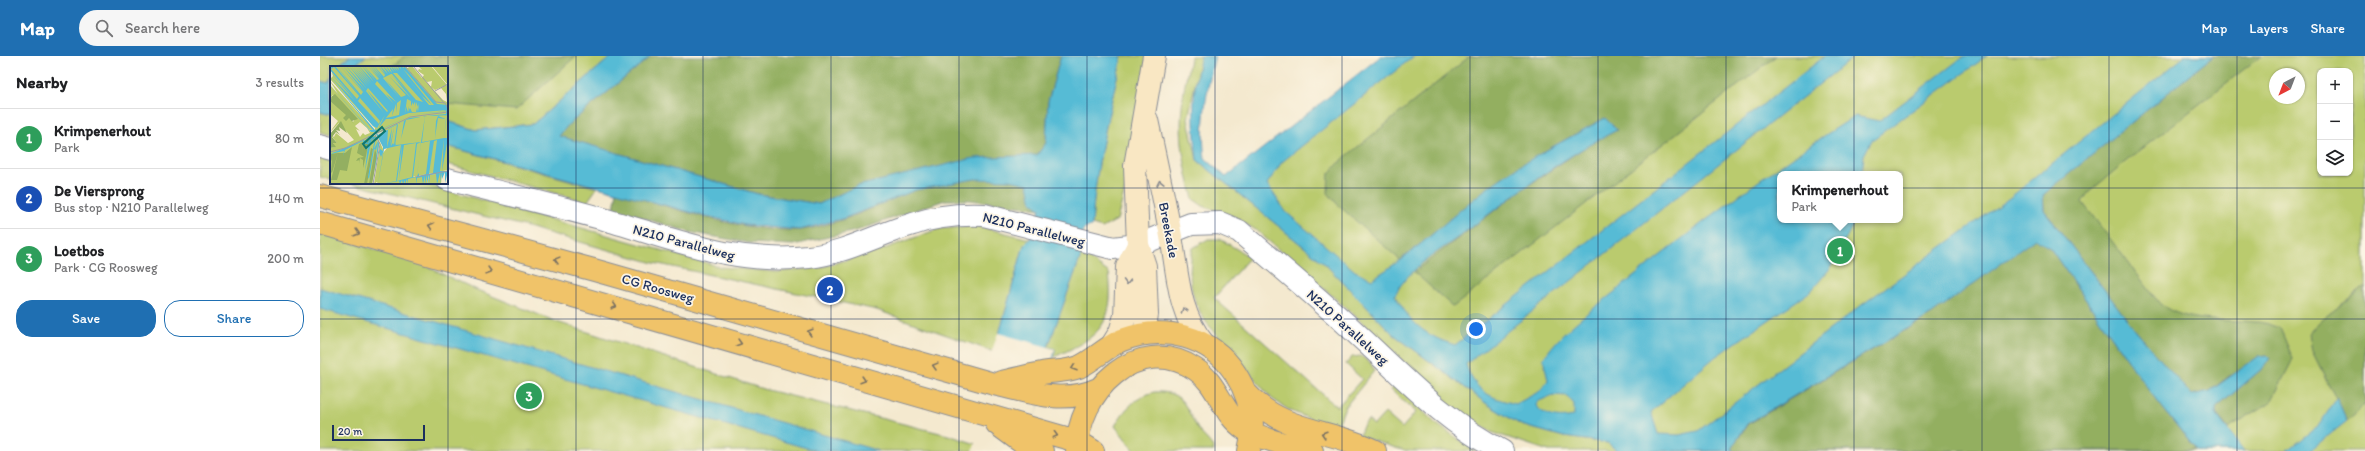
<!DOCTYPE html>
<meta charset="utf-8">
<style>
body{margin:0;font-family:Itim,sans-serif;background:#f6f6f6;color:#202124}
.controls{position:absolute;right:12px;top:12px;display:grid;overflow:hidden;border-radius:8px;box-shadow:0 1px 3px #0004}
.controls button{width:36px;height:36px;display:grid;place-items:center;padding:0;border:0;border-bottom:1px solid #e0e0e0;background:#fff;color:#202124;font:20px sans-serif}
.compass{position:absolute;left:1949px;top:12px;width:36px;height:36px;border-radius:50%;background:#fff;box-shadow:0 1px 3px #0004;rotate:222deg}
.scale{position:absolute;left:12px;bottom:10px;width:93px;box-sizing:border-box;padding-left:4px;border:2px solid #1b2f5e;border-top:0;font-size:11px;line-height:14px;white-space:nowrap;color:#1b2f5e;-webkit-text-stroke:3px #fcf5e5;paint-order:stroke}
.you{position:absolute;left:1156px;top:273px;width:14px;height:14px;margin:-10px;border:3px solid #fff;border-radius:50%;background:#1a73e8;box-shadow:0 0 0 6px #1a73e833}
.badge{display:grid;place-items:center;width:26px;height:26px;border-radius:50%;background:#1f6fb2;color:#fff;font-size:13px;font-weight:700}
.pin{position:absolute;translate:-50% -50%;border:2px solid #fff;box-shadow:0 1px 4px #0006}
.popup{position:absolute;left:1457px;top:115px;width:126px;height:52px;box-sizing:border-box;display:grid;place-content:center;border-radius:8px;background:#fff;filter:drop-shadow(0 1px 3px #0005);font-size:13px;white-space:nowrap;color:#757577}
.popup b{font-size:15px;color:#202124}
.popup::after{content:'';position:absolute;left:50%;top:100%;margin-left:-8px;border:8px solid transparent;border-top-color:#fff}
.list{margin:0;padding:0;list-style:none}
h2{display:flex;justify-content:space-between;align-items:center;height:52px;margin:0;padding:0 16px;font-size:17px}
h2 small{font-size:13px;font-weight:400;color:#757577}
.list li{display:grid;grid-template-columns:26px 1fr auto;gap:12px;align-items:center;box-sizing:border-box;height:60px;padding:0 16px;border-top:1px solid #e0e0e0}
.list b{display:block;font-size:15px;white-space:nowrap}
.list p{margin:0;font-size:13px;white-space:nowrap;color:#757577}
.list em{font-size:13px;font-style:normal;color:#757577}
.actions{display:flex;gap:8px;padding:12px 16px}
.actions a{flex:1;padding:9px 0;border:1px solid #1f6fb2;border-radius:16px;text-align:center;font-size:14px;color:#1f6fb2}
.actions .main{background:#1f6fb2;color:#fff}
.icon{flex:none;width:22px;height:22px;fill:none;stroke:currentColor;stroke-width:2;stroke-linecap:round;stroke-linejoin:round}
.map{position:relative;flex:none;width:2045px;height:395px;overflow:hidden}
header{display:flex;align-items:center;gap:24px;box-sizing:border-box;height:56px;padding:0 20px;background:#1f6fb2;color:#fff}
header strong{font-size:19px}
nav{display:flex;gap:22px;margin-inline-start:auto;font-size:14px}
.search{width:280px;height:36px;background:#f6f6f6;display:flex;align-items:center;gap:10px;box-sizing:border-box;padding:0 14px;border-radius:22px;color:#757577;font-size:15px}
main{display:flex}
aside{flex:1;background:#fff}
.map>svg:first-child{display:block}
</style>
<header>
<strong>Map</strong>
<div class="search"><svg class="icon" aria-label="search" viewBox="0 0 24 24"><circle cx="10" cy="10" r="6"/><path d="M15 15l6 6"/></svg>Search here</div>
<nav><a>Map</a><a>Layers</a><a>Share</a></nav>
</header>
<main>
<aside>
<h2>Nearby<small>3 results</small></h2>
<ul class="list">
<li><span class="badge" style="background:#2e9e5b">1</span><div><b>Krimpenerhout</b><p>Park</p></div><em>80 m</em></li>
<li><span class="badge" style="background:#1a4fb4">2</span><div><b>De Viersprong</b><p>Bus stop · N210 Parallelweg</p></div><em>140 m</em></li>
<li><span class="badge" style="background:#2e9e5b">3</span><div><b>Loetbos</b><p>Park · CG Roosweg</p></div><em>200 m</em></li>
</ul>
<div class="actions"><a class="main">Save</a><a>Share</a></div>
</aside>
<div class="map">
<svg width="2045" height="395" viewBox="0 0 2045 395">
<rect width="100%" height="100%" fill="#fcf5e5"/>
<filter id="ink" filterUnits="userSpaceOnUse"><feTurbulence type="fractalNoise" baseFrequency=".025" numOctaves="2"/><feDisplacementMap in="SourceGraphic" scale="8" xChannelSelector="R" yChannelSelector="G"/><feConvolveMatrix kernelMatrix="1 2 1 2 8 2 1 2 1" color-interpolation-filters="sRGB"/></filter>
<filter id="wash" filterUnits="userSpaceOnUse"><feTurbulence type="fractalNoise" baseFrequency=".012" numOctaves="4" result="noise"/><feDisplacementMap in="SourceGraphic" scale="16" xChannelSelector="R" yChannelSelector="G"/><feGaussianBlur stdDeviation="0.9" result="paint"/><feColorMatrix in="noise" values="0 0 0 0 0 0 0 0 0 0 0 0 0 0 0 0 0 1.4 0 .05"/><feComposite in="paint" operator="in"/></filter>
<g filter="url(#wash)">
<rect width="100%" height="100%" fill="#f4e9cf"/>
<path fill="#bacb6e" stroke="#6a7d66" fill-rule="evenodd" d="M0,0h30l-14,11h-5v10l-3,6 -8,-2z
M46,0h246l-79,68 -57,6 -29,-9v-54h-95z
M802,0h25l-14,104 -16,60 -15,8 -10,-3c3,-57 17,-113 30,-169z
M871,0h10l-13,63 9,41 128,104 68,70 94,70 34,21 43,12 44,6 9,8h-68l-58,-19 -39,-25 -100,-94 -96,-83 -26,-15 -27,-9 -10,-7c-15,-57 -16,-85 -2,-143z
M1077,0h968v395h-732l-131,-42 -263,-227zM2000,15h30v102h-30zM1955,18h24v24h-24zM1460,118h120v46h-120z
M0,56l11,3v20l-11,-3z
M127,90l150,42 -10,14 -140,-38z
M0,102l11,3v18l-11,-2z
M28,127h73l300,84 56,5 45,-5 62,-18 54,-20 39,-3 53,13 -6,6 -30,107 -117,-42 -223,-47 -130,-37z
M0,177l97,29 60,28 80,32 206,67 185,46 28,9 -1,7h-655z
M888,183h12l30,18 -36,41 123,109 25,-28 -16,-15 6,-7 9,-1 10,7 3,8 -29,36 -9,23 -47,-20 -18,-12 -65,-76c-16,-25 -19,-45 -13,-74z
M762,197l27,20c6,52 -10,64 -55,84l1,-8 -7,-2z
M1075,328l40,39 41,28h-71l-46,-15 4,-10 5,-6 6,5 11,-12 17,15 14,-16 -25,-22z
M834,336c33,-2 31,19 46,40 4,5 14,13 14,19h-79l-20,-25c9,-17 21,-29 39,-34z"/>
<path fill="#93af61" stroke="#576f60" d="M85,0h171l-60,54 -69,-6v-37h-56z
M331,0h410l-13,46 -2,41 -9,12 3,54 -70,-9h-25l-89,31 -63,14 -45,-2 -59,-11 -75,-23 3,-18c57,17 122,41 182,39 18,-1 57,-14 73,-22l-15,-21 -38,17 -61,-10 -200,-58 11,-12z
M1150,0h306l-323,251 -39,-35 106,-81 74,-50 22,-11 -11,-12 -60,33 -62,41 -44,38 -39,30 -62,-55 -10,-12 1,-20 15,-15z
M1893,0h48l-141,110 -32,27 -6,9 78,102c27,20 64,15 96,18 8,0 16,4 24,6l13,31 -22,43 -43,26 -12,-14v-6l48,-41 -35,9 -19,15 -19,5 -56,-66 -91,-120 -1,-15z
M1715,182l15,10 97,140 49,62 -462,1 -3,-2 16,-24 185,-111z
M2045,231v117l-18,17 -35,-70 -3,-18 12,-13z"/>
<path fill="#56bbd5" stroke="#38759a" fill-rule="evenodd" d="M30,0h16l-14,11h-16z
M292,0h39l-82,68 -10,12 199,58 61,10 38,-18 117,-28 63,-3 9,-12 2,-42 13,-45h61c-13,56 -27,112 -30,169l-9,5 -1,23 -34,94 7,2 -1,8 -30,94 -39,-36 9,-63 30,-107 6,-6 10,-30 -8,-6 -4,-19 -18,-4 -35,-1 -59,11 -71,28 -45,12 -55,-5 -48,-11 -250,-68v-25l29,9 57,-6z
M881,0h14c-8,33 -15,67 -10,102l21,19 155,-121h33l-132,106 -15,22 19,28 69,59 17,8c40,-24 74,-58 110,-87 37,-29 82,-51 123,-74l12,12c-55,27 -103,66 -152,102 -23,18 -57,36 -70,63 15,28 30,41 60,50l370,-289h30l-389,308c8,27 24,34 50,40l24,-13 8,-11 -5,-21c21,-32 55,-53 84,-77 73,-59 149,-116 228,-166l24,5 85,-65h23l-115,84 -8,15 -2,19h-82v46h75l-22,45 -22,26 -96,66 -64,55 7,22 21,1 19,-4 165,-127 149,-108 173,-140h28l-170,139 1,15 91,120 56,65 19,-4 49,-35 8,-1 3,3 -6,9 -48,41v6l28,37h-47l-50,-63 -97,-140 -15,-9 -103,75 -185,110 -16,25 3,2h-117l-9,-8 -44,-6 -43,-12 -34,-21 -94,-70 -68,-70 -128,-104c-4,-41 -6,-64 4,-104zM1233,339l14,1 7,8v12c-15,3 -27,2 -38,-10l1,-4z
M11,21v38l-11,-3v-31l8,2z
M0,232l559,163h-62l-497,-142z
M2017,342l10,23 -38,30h-23l33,-26z"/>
<path fill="#f4e9cf" d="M678,277l57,16 -29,102h-53l10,-36 9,-64z"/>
</g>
<g filter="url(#ink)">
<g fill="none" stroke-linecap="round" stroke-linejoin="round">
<defs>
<path id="street" d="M0,90l11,3
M127,123c51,13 102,25 153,39 72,20 131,47 209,39 37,-4 69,-23 104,-33 23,-8 47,-10 71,-9l129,33 25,-3 53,-21 29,-1 19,8c40,35 81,68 119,104 46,42 88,88 144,116"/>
<path id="secondary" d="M827,64c8,37 16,74 23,111 8,40 7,81 34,113
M824,278l3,-20 -2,-48 -7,-21 -3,-79 19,-110
M792,289l8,-13 5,-16 2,-49 11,-22"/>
<path id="primary" d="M0,140l274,74 400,114c35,8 69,21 104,5
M0,167l739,213 18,5 16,10
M681,326c16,-3 32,-8 48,-10 10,-1 19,-1 30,-5 15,-7 27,-20 43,-27 41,-16 89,-4 113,33 16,25 21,50 14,78
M926,337c38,41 83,35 129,58
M677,368l31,23 14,4
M757,395c0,-59 60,-119 118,-82 24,15 27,46 50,60 20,12 45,16 67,22"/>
</defs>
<use href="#street" stroke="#888c96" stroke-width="24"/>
<use href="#secondary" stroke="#888c96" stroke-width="24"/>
<use href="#primary" stroke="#888c96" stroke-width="24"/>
<use href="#street" stroke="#fff" stroke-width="22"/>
<use href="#secondary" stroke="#f9e7c3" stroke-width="22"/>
<use href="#primary" stroke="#f0c369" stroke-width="22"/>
</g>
<defs><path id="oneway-chevron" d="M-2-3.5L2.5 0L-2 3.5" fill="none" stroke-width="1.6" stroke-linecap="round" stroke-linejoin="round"/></defs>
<g stroke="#8a8b90">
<use href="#oneway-chevron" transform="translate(840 127) rotate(-102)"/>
<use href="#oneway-chevron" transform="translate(807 226) rotate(91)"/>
<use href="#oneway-chevron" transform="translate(864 254) rotate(-108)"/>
</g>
<g stroke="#7b7263">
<use href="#oneway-chevron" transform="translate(111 170) rotate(-165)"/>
<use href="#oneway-chevron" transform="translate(37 177) rotate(16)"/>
<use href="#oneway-chevron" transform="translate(237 204) rotate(-165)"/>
<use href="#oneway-chevron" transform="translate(169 215) rotate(16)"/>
<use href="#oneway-chevron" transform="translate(294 250) rotate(16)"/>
<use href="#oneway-chevron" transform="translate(490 276) rotate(-164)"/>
<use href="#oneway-chevron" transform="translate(419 287) rotate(16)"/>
<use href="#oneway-chevron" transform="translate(615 310) rotate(-165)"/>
<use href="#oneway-chevron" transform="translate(754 312) rotate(161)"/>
<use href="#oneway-chevron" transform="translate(543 324) rotate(17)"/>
<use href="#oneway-chevron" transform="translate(1004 378) rotate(-163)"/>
<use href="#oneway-chevron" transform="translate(735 379) rotate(15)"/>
</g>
</g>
<path fill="none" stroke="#1b2f5e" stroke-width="1" stroke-opacity="0.55" d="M128,0v395M256,0v395M383,0v395M511,0v395M639,0v395M767,0v395M895,0v395M1022,0v395M1150,0v395M1278,0v395M1406,0v395M1534,0v395M1662,0v395M1789,0v395M1917,0v395M0,132h2045M0,263h2045"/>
<g text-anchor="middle" stroke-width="3.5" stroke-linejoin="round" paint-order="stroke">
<g font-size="14" fill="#1b2f5e" stroke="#fcf5e5">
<text transform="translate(714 173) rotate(14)" y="5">N210 Parallelweg</text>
<text transform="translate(849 174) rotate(79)" y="5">Breekade</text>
<text transform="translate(364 186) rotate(15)" y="5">N210 Parallelweg</text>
<text transform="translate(338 232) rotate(16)" y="5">CG Roosweg</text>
<text transform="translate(1028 271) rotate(42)" y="5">N210 Parallelweg</text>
</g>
</g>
<g transform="translate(10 10)">
<rect width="118" height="118" fill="#f4e9cf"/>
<path d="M0,0h77l-1,1 24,28 -23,-27 5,-2 10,12 2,-3 -6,-4 1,-2 3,1 -4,-4h13l16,19 -12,5 -4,-3 1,-6 -5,1 -4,-4 20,22 4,2 -1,-8 -5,-6 7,-4v27l-2,1h2v58l-41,8 20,-3v9h-49l-1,-2 -3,2 6,-39 -4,-8 3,8 -7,39h-42v-36l5,-1 -5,-1v-4l5,5 -2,-4h4l-7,-9 4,3 2,-4 12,10 6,-3 -15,-17 -9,9 8,-11 -8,-7v-13l7,5 -7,-9v-12l8,9 -8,-13 43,48 -1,2 -3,-2 -10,-11 12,14h4l-3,3 5,2 -1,-3 7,15v4l5,-6 -5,-5v-11l-7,2 9,-5 -10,4v-4l-45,-49 3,-3zM3,29l22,24 -2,3 -22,-25zM30,56l7,6 3,5 -5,2 -2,-2 -3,4 -4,-8 4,2 -5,-5zM102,0h16v18h-1zM112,107l-1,11h-14l2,-9z" fill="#bacb6e" fill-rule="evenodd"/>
<path d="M5,28l23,25 -6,2 2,3 -5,-6 -3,3 -3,-3 3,-3 -16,-14v-4l2,2 -1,-2zM11,55l6,12 -8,-6 1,4 -4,-1 4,5 -4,-3 -4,5 5,6h-4l3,4 -6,1v-14zM39,73l-3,17 -3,12v-8l-3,-2 -1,6 1,-4 -4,1 2,-3 6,-1 -7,-4 2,-9 4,-2 -1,11 1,-9zM22,81l-5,24 -7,-1 -3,10h-6l7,-27h7zM41,82l2,1 -6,35h-3zM45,83l2,7 -5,28h-3zM8,87l-6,20 -1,-1 1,-13 -2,5v-10z" fill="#93af61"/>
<path d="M1,0h4l25,30 -23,-29 24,28 2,-3 -23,-26 24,26 -21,-26 22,24 -19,-24 21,23 -18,-23 19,21 -17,-21 18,20 -16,-20 17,19 -15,-19 16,18 -14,-18 15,17 -13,-17 15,16 -12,-16 14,15 -12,-15 13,14 2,-1 -11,-13 12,13 -10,-13 11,12 -9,-12 10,11 -8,-11 10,11 1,-2 -7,-9 8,9 -6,-9 8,8 -5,-8 7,7 -4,-7 6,7 -3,-7 5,6 -3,-6 5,5 -3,-5 5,5 -3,-5 4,4 -1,-4 3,3 -1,-3 4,2v-2l33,38 11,1 -4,33h4l-6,33 2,-32 -4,32h8l-3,12v-11l-2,10 2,-10 -3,7 -1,-6 -1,11v-11l-3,11 -1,-10 -6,1 -1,9v-9l-2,9v-9l-2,9v-8l-2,8 -1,-7 -5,1 -1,6v-7l-8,2 -1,5v-5l-2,5v-4l-2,4v-4l-1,4v-4l-2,4 -1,-3 -18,3 15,-3 5,-36 -17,4 -6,35 5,-32 -2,5 -2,-5 1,-3 3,2v-4l-8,-15h-4l-41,-47 40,45h3l-43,-52 45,52 3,-1 7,-14 -8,13 -4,-2 -41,-48 23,23 -25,-29 26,28 -26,-30zM4,1l25,29 -2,3 -26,-30zM73,3l6,6 25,30h-2zM71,4l21,26 10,9h-3zM63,7h4l26,29 -7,-2zM61,8h1l22,24 -22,-23 19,23 -21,-21 16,18 -2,1 -16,-19 16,19 -3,1 -16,-18 15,19 -17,-20zM47,15l19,21 -10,-8 8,10 -19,-20zM38,22l20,23 -1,1 -20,-22 17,23 -18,-22zM30,32l20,23 -1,3 -21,-23zM77,33l4,2v5l2,-4v3l2,-3 1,5v-5l2,5 1,-4 -1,9v-5l-1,5v-4l-1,4h-4l1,-6 -1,6 -2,-4 -2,4 1,-6 -2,6v-6l-2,7zM71,34l-2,15 -13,3 7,-9 -1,7 4,-12v9l1,-10zM117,44l-7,2 -29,3 -36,17 11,-13h7l16,-6zM116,45v3l-37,4 -31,17 -2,-3 35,-17zM117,49l-1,4 -8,-3 -2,5 -1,17 3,-20 8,1 -2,19 -22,4 3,-26h9l-1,8 1,-8zM95,50l-4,26 -25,3v-2l-1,3 3,-22 6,-3 -3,18 5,-19 -3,20 3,-20zM67,58l-3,21 -1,-2 -2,3 3,-19 -4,19 2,-18 -5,19 1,-18zM104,74l-4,32 4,-31 3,-1 -4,33 -4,1zM100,75l-4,33 -7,2v-3l-2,3 4,-33zM91,76l-4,35h-4l4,-33zM86,77l-4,34 -15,4 5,-36 -3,34 5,-34zM38,70l-5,3 5,-3 8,1 1,1 1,2 -2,-3 -2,12 4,-8 1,2v2l-5,30 -1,9 5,-42 -2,8 -2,-1 -5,30 -1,-2 7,-40 -2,4 -1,-3 -7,33 3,-27h-5v-3l-18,9 -2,6 1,-5 -14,3 34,-14 4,3 1,-4 -3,1 3,-2z" fill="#56bbd5" fill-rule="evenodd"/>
<path fill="none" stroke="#9d9fa2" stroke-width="1" d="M75,0l31,36 9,1 3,6M83,0l31,37M105,25l13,-7M45,68l35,-17 38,-5M0,86l15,-4 28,-13M85,111l33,-6M43,118l7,-40 -5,-9"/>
<path fill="#0f766e" fill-opacity="0.15" stroke="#0f766e" stroke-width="2" d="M52,61l3,4 -19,17 -3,-4z"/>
<rect width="118" height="118" fill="none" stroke="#1b2f5e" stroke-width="2"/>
</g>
</svg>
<div class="controls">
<button>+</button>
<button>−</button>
<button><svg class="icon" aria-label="layers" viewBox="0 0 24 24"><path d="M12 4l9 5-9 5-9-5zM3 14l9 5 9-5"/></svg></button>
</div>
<svg class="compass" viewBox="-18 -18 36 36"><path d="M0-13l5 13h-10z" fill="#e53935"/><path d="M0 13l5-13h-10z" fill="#757577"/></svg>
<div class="scale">20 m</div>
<div class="you"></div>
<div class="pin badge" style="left:1520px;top:195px;background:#2e9e5b">1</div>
<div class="popup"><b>Krimpenerhout</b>Park</div>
<div class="pin badge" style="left:510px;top:234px;background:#1a4fb4">2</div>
<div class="pin badge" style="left:209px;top:340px;background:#2e9e5b">3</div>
</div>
</main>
